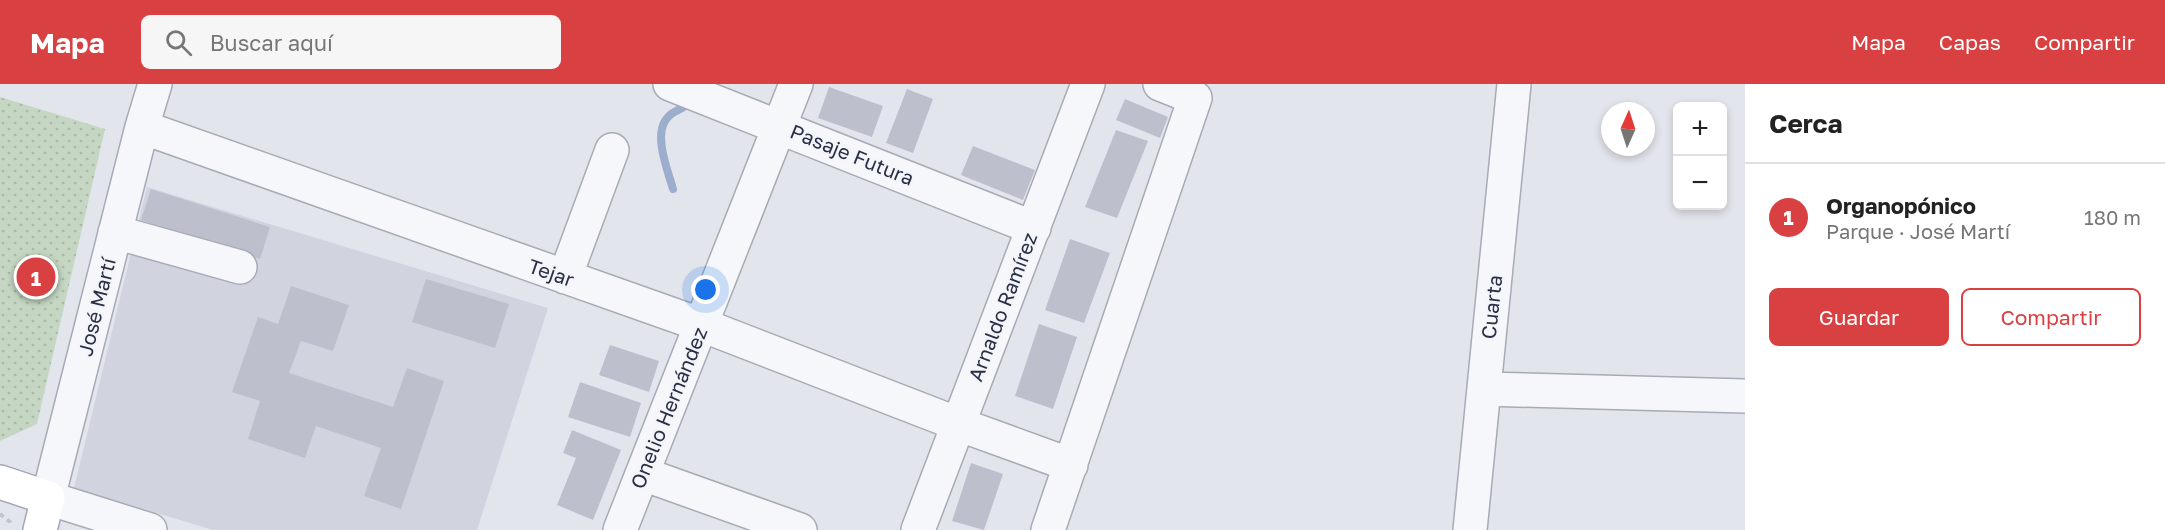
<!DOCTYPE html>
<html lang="es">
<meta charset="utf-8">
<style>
body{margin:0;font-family:"Golos Text",sans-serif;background:#f6f6f6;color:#222}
.controls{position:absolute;right:18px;top:18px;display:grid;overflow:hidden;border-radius:9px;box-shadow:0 3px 9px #0003}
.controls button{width:54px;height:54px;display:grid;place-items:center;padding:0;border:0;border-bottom:2px solid #e0e0e0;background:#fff;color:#222;font:30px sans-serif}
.compass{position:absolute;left:1601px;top:18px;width:54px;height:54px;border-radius:50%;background:#fff;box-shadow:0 3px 9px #0003;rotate:3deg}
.you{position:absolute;left:706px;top:206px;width:21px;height:21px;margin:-15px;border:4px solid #fff;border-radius:50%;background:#1a73e8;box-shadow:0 0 0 9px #1a73e833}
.badge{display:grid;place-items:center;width:39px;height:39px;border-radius:50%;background:#d94041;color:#fff;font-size:20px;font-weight:700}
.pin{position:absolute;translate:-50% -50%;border:3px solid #fff;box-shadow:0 2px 6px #0006}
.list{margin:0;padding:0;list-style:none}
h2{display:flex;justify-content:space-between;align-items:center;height:78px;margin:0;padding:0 24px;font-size:26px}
h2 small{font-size:20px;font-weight:400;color:#767676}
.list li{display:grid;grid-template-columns:39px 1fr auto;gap:18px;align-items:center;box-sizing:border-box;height:108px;padding:0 24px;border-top:2px solid #e0e0e0}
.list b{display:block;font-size:22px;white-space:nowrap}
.list p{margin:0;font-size:20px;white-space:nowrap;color:#767676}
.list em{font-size:20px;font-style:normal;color:#767676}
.actions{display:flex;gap:12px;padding:18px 24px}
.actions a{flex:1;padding:14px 0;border:2px solid #d94041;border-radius:9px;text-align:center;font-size:21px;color:#d94041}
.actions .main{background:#d94041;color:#fff}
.icon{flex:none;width:33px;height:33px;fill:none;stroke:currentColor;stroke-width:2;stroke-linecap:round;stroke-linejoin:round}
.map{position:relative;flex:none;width:1745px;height:446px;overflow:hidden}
header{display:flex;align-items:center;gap:36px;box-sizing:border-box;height:84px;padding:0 30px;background:#d94041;color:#fff}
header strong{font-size:28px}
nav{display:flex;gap:33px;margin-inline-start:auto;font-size:21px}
.search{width:420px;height:54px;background:#f6f6f6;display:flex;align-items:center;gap:15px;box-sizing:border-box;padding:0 21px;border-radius:9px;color:#767676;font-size:22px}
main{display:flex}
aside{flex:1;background:#fff}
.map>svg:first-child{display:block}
</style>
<header>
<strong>Mapa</strong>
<div class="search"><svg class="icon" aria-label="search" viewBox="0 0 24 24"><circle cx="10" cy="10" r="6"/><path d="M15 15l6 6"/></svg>Buscar aquí</div>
<nav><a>Mapa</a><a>Capas</a><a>Compartir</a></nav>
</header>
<main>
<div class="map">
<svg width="1745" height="446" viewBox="0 0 1745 446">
<defs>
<pattern id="garden-dots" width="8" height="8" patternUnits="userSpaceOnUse" patternTransform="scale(1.5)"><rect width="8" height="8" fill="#c5d7c3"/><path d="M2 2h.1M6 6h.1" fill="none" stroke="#a9b9a9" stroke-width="1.8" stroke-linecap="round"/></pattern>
</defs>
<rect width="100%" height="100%" fill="#e3e5ec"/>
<path fill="#d1d4de" d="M147,103l401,121 -71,222h-264l-139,-42z"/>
<path fill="url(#garden-dots)" d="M0,13l105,32 -68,295 -37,17z"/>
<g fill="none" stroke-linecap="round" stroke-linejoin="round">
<path stroke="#9cadce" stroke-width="8" d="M673,105c-5,-18 -21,-56 -5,-72 7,-8 17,-7 21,-17"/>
</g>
<path fill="#bdc0cc" d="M829,3l54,19 -11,31 -54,-19z
M907,5l26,10 -20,54 -27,-10z
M1125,15l43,18 -8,21 -44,-18z
M1116,46l32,11 -31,77 -32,-11z
M973,62l62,24 -12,30 -62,-25z
M151,105l119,38 -10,32 -119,-39z
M1070,155l40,14 -26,70 -39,-13z
M426,195l83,25 -14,44 -83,-26z
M291,202l58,19 -16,46 -32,-10 -12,32 104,34 14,-39 37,13 -43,128 -37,-13 17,-48 -65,-22 -11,32 -57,-19 12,-38 -28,-9 26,-75 20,7z
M1039,240l38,13 -24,72 -38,-13z
M610,261l49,16 -10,31 -50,-17z
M580,298l61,21 -11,34 -62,-20z
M572,346l49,20 -28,70 -36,-15 19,-47 -13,-5z
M971,379l32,11 -19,56 -32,-9z"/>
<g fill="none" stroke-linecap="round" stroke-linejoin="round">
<defs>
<path id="minor" d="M670,0l364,144
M142,43l560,198 256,99 113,41
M115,148l125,35
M565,193l47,-127
M1484,305l261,7
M643,390l157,56
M150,446l-102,-32 94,-371 13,-43
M620,446l176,-446
M918,446l170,-446
M1048,446l147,-432 -35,-14
M1470,446l44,-446"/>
<path id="major" d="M0,398l48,16 -8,32"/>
</defs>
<use href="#minor" stroke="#a7abb7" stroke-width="36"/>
<use href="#major" stroke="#a1a7b9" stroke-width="36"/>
<path stroke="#c1c3cb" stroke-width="4" stroke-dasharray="4.5 4.5" stroke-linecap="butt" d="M0,430l10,8 1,5"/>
<use href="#minor" stroke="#f6f7fa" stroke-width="33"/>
<use href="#major" stroke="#fff" stroke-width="33"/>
</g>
<g text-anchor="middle" stroke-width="4.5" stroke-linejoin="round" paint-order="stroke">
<g font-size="20" fill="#292f46" stroke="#f3f5f9">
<text transform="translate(852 71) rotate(22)" y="7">Pasaje Futura</text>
<text transform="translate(551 189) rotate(19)" y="7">Tejar</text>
<text transform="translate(97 223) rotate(-76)" y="7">José Martí</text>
<text transform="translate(1003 223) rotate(-69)" y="7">Arnaldo Ramírez</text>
<text transform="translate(1492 223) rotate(-84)" y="7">Cuarta</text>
<text transform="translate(669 324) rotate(-68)" y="7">Onelio Hernández</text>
</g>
</g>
</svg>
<div class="controls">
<button>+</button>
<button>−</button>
</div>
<svg class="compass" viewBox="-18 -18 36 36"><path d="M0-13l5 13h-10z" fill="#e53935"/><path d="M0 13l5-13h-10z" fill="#767676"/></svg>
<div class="you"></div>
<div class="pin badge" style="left:36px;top:193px">1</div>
</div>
<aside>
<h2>Cerca<small></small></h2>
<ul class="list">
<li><span class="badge">1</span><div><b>Organopónico</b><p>Parque · José Martí</p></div><em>180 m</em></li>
</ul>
<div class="actions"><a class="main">Guardar</a><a>Compartir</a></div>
</aside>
</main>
